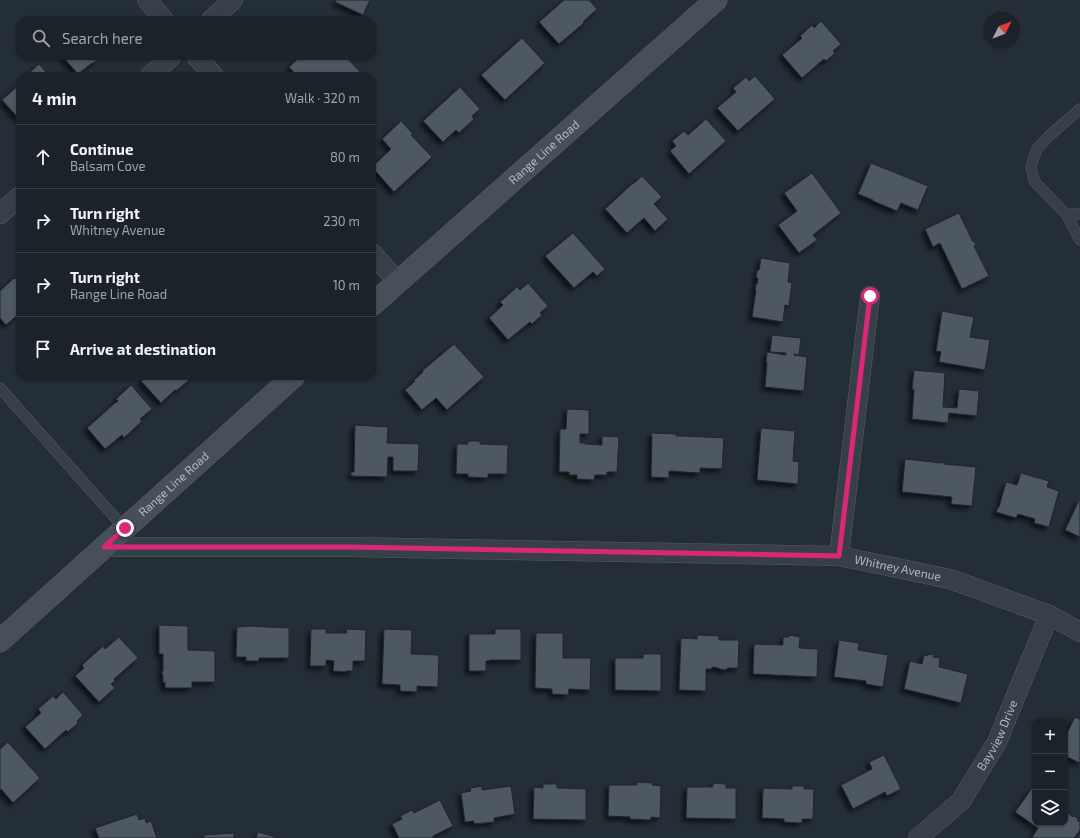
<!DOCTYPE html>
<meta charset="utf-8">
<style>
body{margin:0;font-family:"Exo 2",sans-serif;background:#282f35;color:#f1f3f6}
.controls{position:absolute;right:12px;bottom:12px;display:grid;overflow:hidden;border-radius:8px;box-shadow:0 1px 3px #0004}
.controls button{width:36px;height:36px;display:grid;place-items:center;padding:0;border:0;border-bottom:1px solid #393f46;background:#1b2229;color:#f1f3f6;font:20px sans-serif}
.compass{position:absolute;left:984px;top:12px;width:36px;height:36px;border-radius:50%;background:#1b2229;box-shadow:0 1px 3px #0004;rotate:48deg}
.stop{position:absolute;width:12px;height:12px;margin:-9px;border:3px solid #db2777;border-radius:50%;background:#fff}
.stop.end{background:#db2777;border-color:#fff;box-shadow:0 1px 4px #0008}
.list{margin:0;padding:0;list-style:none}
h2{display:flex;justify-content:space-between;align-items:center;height:52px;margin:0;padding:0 16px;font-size:17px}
h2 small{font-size:13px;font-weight:400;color:#a0a4a8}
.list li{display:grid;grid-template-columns:26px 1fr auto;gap:12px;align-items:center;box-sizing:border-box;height:64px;padding:0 16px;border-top:1px solid #393f46}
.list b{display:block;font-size:15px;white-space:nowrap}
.list p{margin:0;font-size:13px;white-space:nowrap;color:#a0a4a8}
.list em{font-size:13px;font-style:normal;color:#a0a4a8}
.icon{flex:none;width:22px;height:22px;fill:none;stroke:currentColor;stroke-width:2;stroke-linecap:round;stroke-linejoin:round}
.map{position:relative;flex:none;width:1080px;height:838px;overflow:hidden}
.search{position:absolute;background:#1b2229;box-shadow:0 1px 3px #0004;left:16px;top:16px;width:360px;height:44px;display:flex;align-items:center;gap:10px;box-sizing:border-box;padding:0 14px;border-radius:12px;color:#a0a4a8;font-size:15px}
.panel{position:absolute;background:#1b2229;box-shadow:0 1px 3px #0004;left:16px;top:72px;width:360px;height:308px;border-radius:12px}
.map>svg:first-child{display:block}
</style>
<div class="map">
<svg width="1080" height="838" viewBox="0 0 1080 838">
<defs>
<filter id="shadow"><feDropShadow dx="-3.5" dy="3.5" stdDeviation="2" flood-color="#0009"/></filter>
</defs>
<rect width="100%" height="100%" fill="#242e37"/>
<path fill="#4d5862" stroke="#1f262e" filter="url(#shadow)" d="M336,0h34l-7,15 -28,-13z
M564,0h25l8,9 -14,13 1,1 -25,21 -20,-22z
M821,21l20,23 -8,7 2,2 -9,8 -2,-2 -22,19 -20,-23 20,-17 -2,-2 12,-11 2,3z
M522,38l23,25 -40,37 -24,-25z
M62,56h37l-2,2 1,1 -6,5v-1l-14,11z
M301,56h28l3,3 3,-3h10l17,18 -2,2h-63l-8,-9z
M39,64l10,12h-21l-1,-1z
M755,76l20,23 -37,32 -21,-23 19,-16 -3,-4 13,-11 3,4z
M20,84v36l-18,-20z
M460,87l20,22 -8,7 2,3 -15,14 -3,-3 -13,12 -20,-21z
M706,119l20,22 -37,33 -19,-23 6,-5 -4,-5 12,-10 4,4z
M401,121l12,13 -2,1 21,22 -38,35 -22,-25 19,-18 -9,-10z
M871,163l57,23 -10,24 -17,-7 -4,8 -24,-10v-1l-15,-6z
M812,173l29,40 -28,22 4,5 -18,13 -21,-28 19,-14 -13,-18z
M642,176l20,21 -8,7 14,15 -13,12 -11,-13 -17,15 -22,-24 27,-25h1z
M959,213l14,29 1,-1 2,4 -2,1 15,30 -27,13 -22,-46 -7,4 -8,-18z
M573,233l32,36 -8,7 -4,-4 -19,16 -29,-32z
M761,258l29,5 -2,19 4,1 -3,23 -4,-1 -2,17 -31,-5 4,-27h-1l1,-6h1l1,-5 -2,-2 1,-6 2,-1z
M20,275v38l-14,12 -6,-7v-27l14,-13 1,1z
M528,283l20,23 -8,7 2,2 -10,9 -2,-2 -22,18 -19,-22 14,-13 -3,-3 17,-15 3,3z
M942,311l32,6 -4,20 20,3 -5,30 -46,-8 2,-10 -5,-1z
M772,335l29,3 -2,17 -5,-1v1l13,2 -3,34 -39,-4 2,-24h-1l1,-11 19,3v-2l-16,-1z
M454,344l30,33 -37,33 -11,-12 -14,12 -17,-20 10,-9 -1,-1 9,-8 -1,-1z
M914,370l31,3 -2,34 14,1 2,-19 20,2 -2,25 -28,-3 -1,10 -36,-4 2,-29 -2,-1z
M147,376h47l-18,15 -1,-1 -14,13 -20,-22z
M131,385l21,24 -12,10 2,2 -18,17 -2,-3 -17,14 -18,-21 29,-26v1l2,-2 -2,-2z
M567,409l22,1v24h-9v9h5v1l17,1v-9l17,1 -2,35h-10v3h-12l-1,5 -17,-1v-4h-8v-3h-10l1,-43h6z
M355,425l33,2 -1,16 32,1 -1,27h-25v-14h-5l-1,20 -36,-1v-4h3z
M761,428l34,3 -2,30 6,1 -1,22 -41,-4z
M652,433l24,1v2h9l39,2 -2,31 -22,-1v5l-31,-2v7l-18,-1 1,-41h-1z
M468,441h12v3l28,1 -1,29h-19v4l-20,-1v-3h-12l1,-30h11z
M905,459l36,4v-1l3,1v1l32,3 -4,39 -21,-2 1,-7 -50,-5z
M1021,473l28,8 -2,6 12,4 -10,36 -15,-4 1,-4 -17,-5 -2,4 -20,-6 2,-5h1l7,-25 11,3z
M1080,498v39l-15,-7z
M159,625l29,1v24l27,1v31h-23v6h-27v-6l-2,1v-8h-1v-4h1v-17h-4z
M249,626l40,2v30h-30v3h-13v-4h-10l1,-30z
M311,629h15v4h21l-1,-4 20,1 -1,31h-12v10h-7v1l-13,-1 1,-10 -8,-1v6h-16z
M384,629l28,1 -1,24 28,1 -1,32 -21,-1v6l-17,-1v-6l-18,-1z
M495,629h26v31h-32v1h-3v10h-17v-37h26z
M536,633h27v25h28l-1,32 -21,-1 -1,6 -16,-1v-5l-17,-1z
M697,635l22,1v4h20l-1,28h-10l-3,2 -5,-1 -2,-1 -6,-1v2h-6v22l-27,-1 2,-52 16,1z
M789,635l11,2 -1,11 19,1 -1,28 -64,-3 1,-30 29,1v-8h6z
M119,637l19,21 -24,21 1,2 -4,3 4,4 -16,14 -24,-26 9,-8 -2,-3 21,-19 2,3z
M839,640l20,3 -1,7 30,5 -5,32 -17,-3v-3l-32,-4z
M643,654h18v37l-46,-1v-32h28z
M928,654l6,1 -1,2 7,1 -1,9 29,7 -7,29 -57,-14 6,-28 12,3 2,-9 4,1z
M63,692l20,23 -6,6 1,2 -10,9 -2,-2 -21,19 -20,-22 16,-14 -3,-4 15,-13 3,3z
M1075,717l5,2v44l-15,-7v-19z
M8,742l32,36 -27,25 -12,-14 -1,1v-41z
M884,755l17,34 -14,7 -2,-4 -32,17 -12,-24 31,-16 -3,-7z
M637,782l15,1v2l9,1 -1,32 -9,-1v3l-21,-1v-2l-22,-1 1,-31h28z
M713,783l13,1v4h10v31l-50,-1 1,-31h26z
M543,784h14v4l29,1v31l-53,-1 1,-32 9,1z
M482,786v4l29,-4 4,28 -21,4v4l-20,2v-3l-9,1 -4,-29 10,-2 -1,-3z
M792,786h12v3h10l-1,30h-11v4l-18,-1v-3l-22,-1 1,-30 29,1z
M1032,788l3,2v33h30v-12l8,6 1,-1 4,2 -1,2 3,2v8l-6,8h-42l6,-10 -23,-16z
M440,800l13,26 -20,10v2h-34l-7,-14 10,-5 -2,-3 12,-6 2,3z
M137,814l2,6 6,-2 1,5 5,-2 6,17h-58l-4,-10z
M258,832l21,6h-23z
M234,833v5h-30v-3z"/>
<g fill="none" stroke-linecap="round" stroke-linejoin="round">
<defs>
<path id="service" d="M1080,109l-31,27 -12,13 -6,17 3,15 32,33h14
M1066,214l14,26
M0,388l125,141"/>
<g id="minor">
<path d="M147,0l17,20"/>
<path d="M211,20l22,-20"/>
<path d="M196,56l18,20"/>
<path d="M150,76l22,-20"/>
<path d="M0,214l20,-18"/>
<path d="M372,253l26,29"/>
<path id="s1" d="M104,547h245l490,9 111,23 99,36 31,17"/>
<path d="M839,556l31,-260"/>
<path id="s2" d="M918,838l43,-37 36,-59 52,-127"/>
</g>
<g id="secondary">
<path id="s3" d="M372,305l344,-305"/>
<path id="s4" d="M0,641l294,-265"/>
</g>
</defs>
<use href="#service" stroke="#555d65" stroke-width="11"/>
<use href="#minor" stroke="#555d65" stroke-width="20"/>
<use href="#secondary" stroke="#555d65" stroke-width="23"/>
<use href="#service" stroke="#373f48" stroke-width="10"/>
<use href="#minor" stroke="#373f48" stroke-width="19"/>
<use href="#secondary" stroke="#464f5a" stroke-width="22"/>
</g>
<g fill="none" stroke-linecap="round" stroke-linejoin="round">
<path stroke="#db2777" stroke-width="5" d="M125,528l-21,19h245l490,9 31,-260"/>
</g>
<g text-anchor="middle" stroke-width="3" stroke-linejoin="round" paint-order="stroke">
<g font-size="12" fill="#b2bac4" stroke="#1d242c">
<text dy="4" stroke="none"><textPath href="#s3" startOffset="230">Range Line Road</textPath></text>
<text dy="4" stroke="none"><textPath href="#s4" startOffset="234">Range Line Road</textPath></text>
<text dy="4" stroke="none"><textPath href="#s1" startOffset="795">Whitney Avenue</textPath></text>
<text dy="4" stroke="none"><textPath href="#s2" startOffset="132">Bayview Drive</textPath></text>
</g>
</g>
</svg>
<div class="controls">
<button>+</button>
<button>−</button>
<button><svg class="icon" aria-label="layers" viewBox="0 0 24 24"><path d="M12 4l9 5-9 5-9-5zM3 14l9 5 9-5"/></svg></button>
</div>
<svg class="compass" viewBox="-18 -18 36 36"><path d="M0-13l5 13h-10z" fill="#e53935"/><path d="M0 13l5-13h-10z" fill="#a0a4a8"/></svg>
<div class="stop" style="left:870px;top:296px"></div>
<div class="stop end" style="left:125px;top:528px"></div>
<div class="search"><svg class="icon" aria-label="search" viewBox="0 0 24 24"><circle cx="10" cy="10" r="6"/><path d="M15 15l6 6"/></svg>Search here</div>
<section class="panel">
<h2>4 min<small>Walk · 320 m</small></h2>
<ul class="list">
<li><svg class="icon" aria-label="ahead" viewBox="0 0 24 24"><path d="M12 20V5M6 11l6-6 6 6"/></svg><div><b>Continue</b><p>Balsam Cove</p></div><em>80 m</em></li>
<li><svg class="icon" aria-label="right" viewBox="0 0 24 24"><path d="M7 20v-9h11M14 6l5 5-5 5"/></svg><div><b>Turn right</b><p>Whitney Avenue</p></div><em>230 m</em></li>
<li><svg class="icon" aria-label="right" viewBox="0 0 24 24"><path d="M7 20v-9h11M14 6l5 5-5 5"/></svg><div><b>Turn right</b><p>Range Line Road</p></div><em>10 m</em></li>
<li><svg class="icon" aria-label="arrive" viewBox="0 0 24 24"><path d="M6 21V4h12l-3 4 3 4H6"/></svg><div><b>Arrive at destination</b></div></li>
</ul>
</section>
</div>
